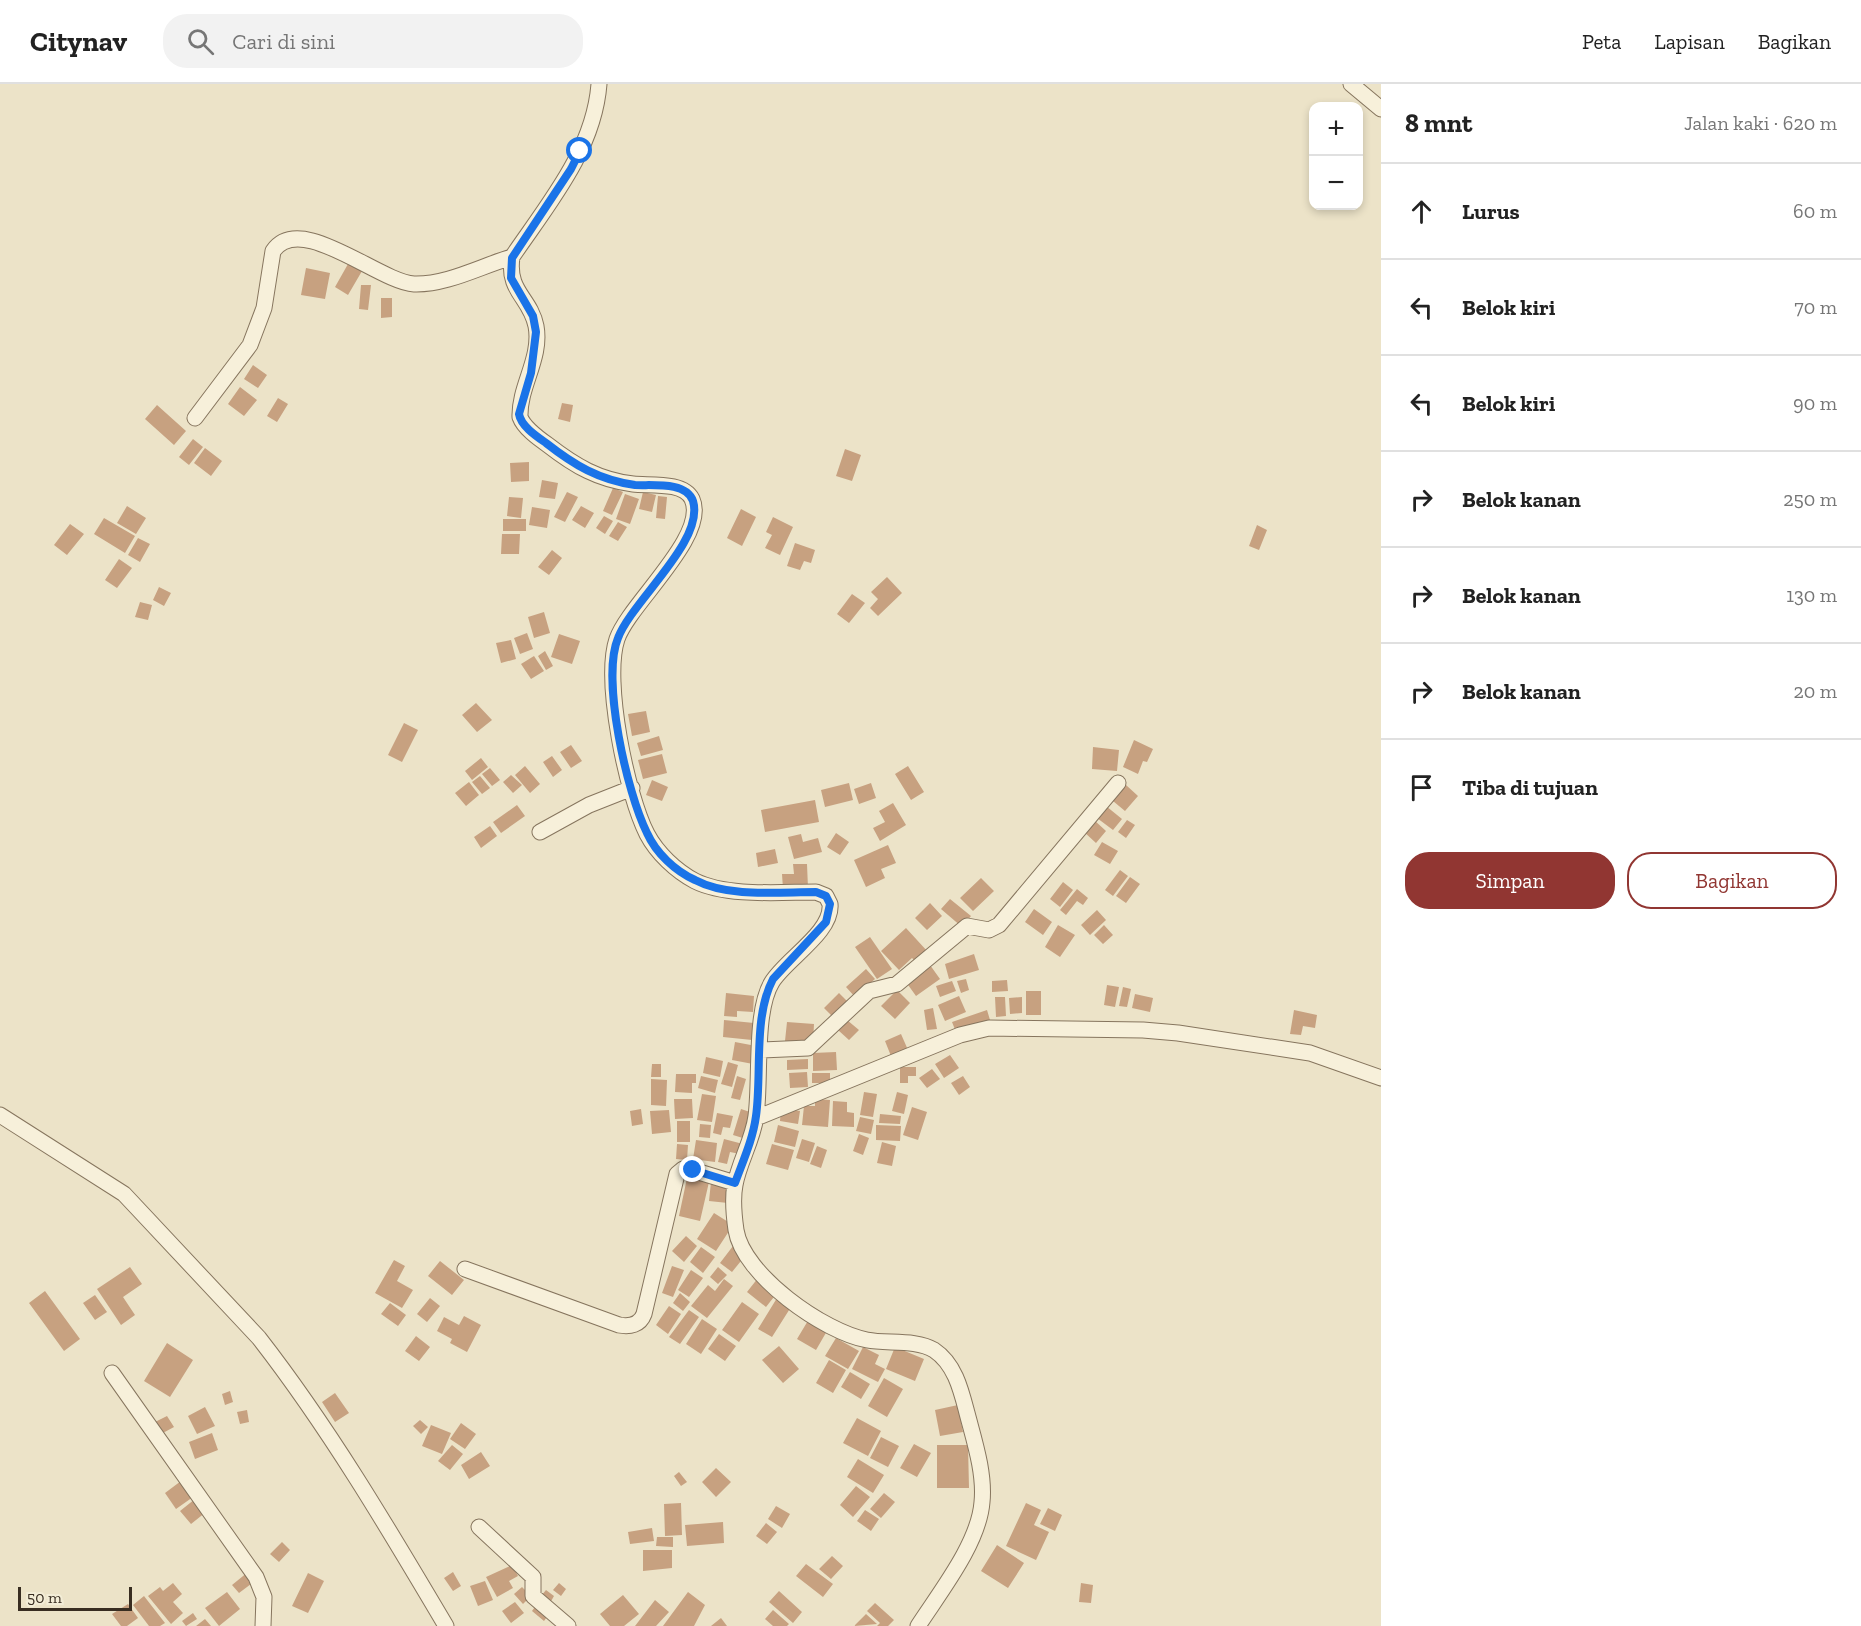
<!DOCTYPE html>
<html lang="id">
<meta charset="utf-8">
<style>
body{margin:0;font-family:"Zilla Slab",serif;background:#f2f2f2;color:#222}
.controls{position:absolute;right:18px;top:18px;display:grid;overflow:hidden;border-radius:12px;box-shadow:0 3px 9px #0003}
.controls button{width:54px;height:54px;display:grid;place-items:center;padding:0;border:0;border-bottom:2px solid #e0e0e0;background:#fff;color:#222;font:30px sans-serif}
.scale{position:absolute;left:18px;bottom:15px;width:114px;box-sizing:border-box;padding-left:6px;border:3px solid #382d21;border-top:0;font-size:16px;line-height:21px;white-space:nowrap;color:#382d21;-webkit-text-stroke:4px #f3edd7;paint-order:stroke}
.stop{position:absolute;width:18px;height:18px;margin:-14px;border:4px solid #1a73e8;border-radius:50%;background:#fff}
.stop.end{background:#1a73e8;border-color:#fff;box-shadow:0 2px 6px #0008}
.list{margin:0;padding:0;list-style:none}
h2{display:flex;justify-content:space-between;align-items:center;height:78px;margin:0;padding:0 24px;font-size:26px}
h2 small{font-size:20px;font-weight:400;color:#767676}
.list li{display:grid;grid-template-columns:39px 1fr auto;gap:18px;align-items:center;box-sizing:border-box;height:96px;padding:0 24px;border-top:2px solid #e0e0e0}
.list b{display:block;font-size:22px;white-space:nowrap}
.list em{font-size:20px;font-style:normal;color:#767676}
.actions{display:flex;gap:12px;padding:18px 24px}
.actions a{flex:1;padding:14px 0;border:2px solid #913632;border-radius:24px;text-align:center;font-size:21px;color:#913632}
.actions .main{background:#913632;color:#fff}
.icon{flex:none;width:33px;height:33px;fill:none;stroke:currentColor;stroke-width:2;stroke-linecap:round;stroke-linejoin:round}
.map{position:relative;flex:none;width:1381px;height:1542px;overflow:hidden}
header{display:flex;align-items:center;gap:36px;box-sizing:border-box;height:84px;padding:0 30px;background:#fff;border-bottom:2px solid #e0e0e0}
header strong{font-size:28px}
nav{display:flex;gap:33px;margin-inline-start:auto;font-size:21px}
.search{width:420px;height:54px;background:#f2f2f2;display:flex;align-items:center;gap:15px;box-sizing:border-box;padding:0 21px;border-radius:24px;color:#767676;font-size:22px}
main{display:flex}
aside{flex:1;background:#fff}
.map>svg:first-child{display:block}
</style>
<header>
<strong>Citynav</strong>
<div class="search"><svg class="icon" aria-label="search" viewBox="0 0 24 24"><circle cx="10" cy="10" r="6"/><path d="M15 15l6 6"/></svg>Cari di sini</div>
<nav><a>Peta</a><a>Lapisan</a><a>Bagikan</a></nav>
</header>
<main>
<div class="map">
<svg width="1381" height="1542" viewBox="0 0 1381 1542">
<rect width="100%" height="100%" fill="#ece3c8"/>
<path fill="#c7a180" d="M348,180l14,7 -14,24 -13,-8z
M306,184l24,5 -5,26 -24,-4z
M361,201h10l-3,25 -9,-1z
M381,214h11v19l-11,1z
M253,281l14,10 -9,13 -14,-9z
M240,303l17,13 -13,16 -16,-12z
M278,314l10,6 -11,18 -10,-6z
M562,319l11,2 -3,17 -12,-3z
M157,321l29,26 -12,14 -29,-26z
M193,355l10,8 -14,18 -10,-8z
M205,364l17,13 -11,15 -17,-13z
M845,365l16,6 -9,26 -16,-5z
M529,378v19l-18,1 -1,-19z
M542,396l16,3 -3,16 -16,-2z
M613,404l10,4 -11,23 -9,-4z
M567,408l11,5 -13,25 -11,-5z
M643,408l13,3 -4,17 -13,-3z
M625,410l14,5 -9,25 -14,-5z
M658,412l9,1 -2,22 -9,-1z
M509,413l14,1 -2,20 -14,-2z
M127,422l19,12 -10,16 -19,-11z
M581,422l13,7 -9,15 -13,-8z
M532,423l18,3 -3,18 -18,-3z
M741,425l15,8 -14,29 -15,-8z
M604,432l9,5 -8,13 -9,-6z
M773,433l20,10 -13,28 -15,-7 7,-13 -6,-3z
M104,434l31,18 -10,17 -31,-19z
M503,435h23v12h-23z
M618,438l9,5 -9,14 -9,-5z
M70,440l14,10 -17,21 -13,-10z
M1257,441l10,5 -8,20 -10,-4z
M502,450h18l-1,20h-18z
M138,454l12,6 -10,18 -12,-7z
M795,459l20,7 -4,13 -7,-2 -4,9 -13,-4z
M552,466l10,8 -13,17 -11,-8z
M119,475l13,9 -15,20 -12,-8z
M887,493l15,16 -24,23 -8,-8 8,-9 -7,-7z
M159,503l12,6 -7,13 -11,-6z
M852,510l13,9 -16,20 -12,-9z
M140,518l12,3 -4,15 -13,-3z
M544,528l6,21 -16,5 -6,-21z
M527,549l6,16 -13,5 -6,-16z
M559,550l21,7 -8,23 -21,-7z
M511,556l5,19 -15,4 -5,-20z
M545,567l8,15 -7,4 -8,-14z
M534,572l10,15 -13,8 -10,-15z
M476,619l16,17 -15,12 -15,-17z
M646,627l4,21 -18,4 -4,-22z
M404,639l14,7 -16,32 -14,-7z
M659,652l4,14 -22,6 -4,-13z
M1134,656l19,9 -6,13 -4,-1 -5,13 -15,-7z
M571,661l11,16 -11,7 -11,-16z
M1093,663l26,3 -2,21 -25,-2z
M662,670l5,19 -24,6 -5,-19z
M552,672l10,14 -9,7 -10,-15z
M481,674l7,9 -16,13 -7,-9z
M525,682l15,18 -10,9 -15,-18z
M908,682l16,26 -13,8 -16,-26z
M490,684l10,12 -8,6 -10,-12z
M511,691l11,10 -9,8 -10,-11z
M480,692l10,12 -8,6 -10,-12z
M652,696l16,7 -6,14 -16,-6z
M469,698l10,13 -13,11 -11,-13z
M849,699l4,17 -28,7 -4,-17z
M871,699l5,15 -17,6 -5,-15z
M1126,701l12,11 -13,15 -12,-10z
M815,716l4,22 -54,10 -4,-22z
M893,719l13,22 -26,16 -7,-13 12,-6 -6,-11z
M517,721l8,11 -24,17 -8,-11z
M1106,722l16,13 -9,11 -16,-12z
M1094,736l12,11 -10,12 -13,-12z
M1127,736l8,5 -9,13 -8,-6z
M490,742l7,10 -16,12 -7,-11z
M836,749l13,9 -9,13 -13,-8z
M801,750l2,8 15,-4 4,14 -28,7 -6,-22z
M1102,758l16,9 -8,13 -16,-9z
M888,761l8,18 -15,6 4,9 -19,9 -12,-27z
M775,765l3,14 -20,4 -2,-14z
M793,780h14l1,24 -25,1 -1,-15h12z
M1120,786l8,6 -15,20 -8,-6z
M1130,793l10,7 -14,19 -10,-7z
M981,794l13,13 -21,20 -13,-13z
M1063,798l10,8 -13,17 -10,-8z
M1077,805l11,9 -5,7 -6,-4 -11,14 -6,-5z
M950,815l21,17 -9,11 -21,-18z
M930,819l12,13 -15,14 -12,-12z
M1034,825l18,13 -9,13 -18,-13z
M1097,826l9,10 -16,15 -9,-10z
M1058,841l17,10 -15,22 -15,-10z
M1104,841l9,10 -10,9 -9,-9z
M906,844l22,24 -11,11 -5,-5 -13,12 -18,-19z
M870,853l22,32 -15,10 -22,-32z
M974,870l5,16 -30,9 -4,-15z
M930,881l10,14 -24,17 -10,-14z
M866,885l9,10 -20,18 -9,-10z
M966,895l3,11 -8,3 -4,-12z
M1007,896l1,11 -16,1v-11z
M952,897l4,10 -16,6 -4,-11z
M1107,901l12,2 -4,20 -11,-2z
M1123,903l8,2 -4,18 -8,-1z
M897,906l13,13 -15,16 -14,-13z
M1026,907h15v24h-15z
M726,909l28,3 -1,16 -16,-1v6l-13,-1z
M839,909l10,10 -15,15 -10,-10z
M1135,910l18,4 -3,14 -18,-4z
M959,912l7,16 -21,9 -7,-16z
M995,913h10l1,19 -10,1z
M1022,913v16l-12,1 -1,-16z
M933,924l4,21 -10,1 -3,-20z
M987,926l3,10 -34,12 -4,-10z
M1294,926l23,5 -2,13 -12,-2 -2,9 -11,-1z
M724,936l30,3 -2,17 -29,-3z
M847,936l12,10 -10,10 -11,-10z
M787,938l27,2 -1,19 -28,-2z
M901,950l7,16 -17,6 -6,-15z
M735,958l21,4 -3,18 -21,-4z
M836,968l1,18 -24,1v-18z
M950,971l9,13 -15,10 -9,-14z
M706,973l17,4 -3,16 -17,-4z
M808,975v10l-21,1v-10z
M728,978l10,3 -6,22 -11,-3z
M652,980h9v13h-10z
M900,983h16v9h-8v7h-8z
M932,985l8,10 -13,9 -8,-10z
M807,988l1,15 -18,1 -1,-15z
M812,989h18v10h-18z
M676,990h20v9h-4v10l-17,-1z
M701,992l17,4 -3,13 -17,-5z
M737,992l9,3 -6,21 -9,-2z
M963,992l7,11 -11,8 -8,-12z
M651,995l16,1 -1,26 -15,-1z
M864,1008l13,2 -4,23 -13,-2z
M897,1008l11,3 -4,19 -12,-3z
M702,1010l14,2 -4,26 -15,-2z
M674,1015h18l1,19 -18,1z
M815,1015l15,1 -2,27 -26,-2 2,-19h11z
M833,1017l14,1v10l7,1v14l-22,-1z
M912,1023l15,5 -9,28 -15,-5z
M781,1024l19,3 -2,13 -18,-3z
M641,1025l2,15 -11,2 -2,-15z
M741,1025l12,4 -7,26 -13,-4z
M669,1026l2,22 -19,2 -2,-23z
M717,1029l16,3 -3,12 -7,-1 -2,8 -8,-2z
M880,1030l21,2 -1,8 -21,-1z
M860,1033l14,3 -3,14 -15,-3z
M677,1037h13v21h-13z
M700,1040l11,1 -1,13 -11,-1z
M778,1041l21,6 -4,16 -21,-5z
M876,1041l25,1 -1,15 -24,-1z
M859,1050l10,4 -6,17 -10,-4z
M724,1055l19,5 -3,10 -10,-2 -3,12 -9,-2z
M802,1055l13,4 -6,19 -13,-4z
M696,1056l21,3 -2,19 -22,-3z
M882,1058l14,4 -4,20 -15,-3z
M677,1060l11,1 -1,15 -11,-1z
M772,1060l22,6 -6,20 -22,-6z
M817,1062l10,4 -6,18 -11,-4z
M687,1094l22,4 -9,39 -21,-5z
M711,1098l19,3 -2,18 -19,-2z
M714,1129l19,12 -17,26 -19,-12z
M686,1152l11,10 -13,16 -12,-11z
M733,1162l12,10 -13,16 -12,-9z
M701,1163l14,10 -12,16 -13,-11z
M394,1176l11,6 -8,15 16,9 -11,18 -27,-15z
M440,1177l24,19 -12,15 -24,-19z
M672,1182l12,4 -11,27 -11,-4z
M130,1183l12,17 -19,13 12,18 -14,10 -24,-36z
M718,1183l9,8 -9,9 -8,-7z
M691,1186l12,8 -14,19 -11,-7z
M758,1194l19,15 -11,14 -19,-15z
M724,1195l9,7 -26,32 -16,-12 17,-21 7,6z
M45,1207l35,48 -16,12 -35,-48z
M680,1209l10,9 -7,9 -10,-8z
M95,1211l12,17 -12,8 -12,-17z
M430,1214l10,8 -13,16 -10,-8z
M777,1214l14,9 -19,30 -14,-8z
M742,1218l17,12 -20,28 -17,-12z
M390,1219l16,12 -8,11 -17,-12z
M669,1222l12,8 -13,20 -12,-9z
M689,1226l10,7 -19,27 -11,-7z
M464,1232l17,9 -14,27 -17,-9 2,-4 -15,-8 7,-14 15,8z
M702,1235l15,10 -16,25 -15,-10z
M809,1235l18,12 -11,19 -19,-11z
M719,1250l17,12 -11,15 -17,-12z
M416,1252l14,11 -11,14 -14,-10z
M836,1254l23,13 -11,18 -23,-13z
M167,1259l26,17 -23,37 -26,-16z
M779,1262l20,23 -16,14 -21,-23z
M863,1263l16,8 -4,9 10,5 -7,13 -26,-13z
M895,1263l29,12 -9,22 -29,-12z
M829,1276l17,10 -13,23 -17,-10z
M850,1288l20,12 -9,15 -20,-12z
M884,1294l19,11 -16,28 -19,-11z
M230,1307l3,11 -8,3 -3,-11z
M335,1309l14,20 -14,9 -13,-20z
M958,1321l5,27 -23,4 -5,-26z
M205,1323l10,19 -18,8 -9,-18z
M247,1326l2,12 -9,2 -3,-12z
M167,1332l7,11 -13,7 -6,-12z
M857,1334l24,13 -13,25 -25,-13z
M420,1336l8,7 -7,7 -8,-8z
M461,1339l15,11 -11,15 -15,-10z
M431,1341l20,8 -9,21 -20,-8z
M212,1349l6,17 -23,9 -6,-17z
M881,1353l18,9 -11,21 -18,-9z
M914,1360l17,9 -14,24 -17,-9z
M452,1361l11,9 -13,16 -12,-9z
M937,1361h31l1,43h-32z
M481,1368l9,14 -21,13 -8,-14z
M858,1375l26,16 -11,18 -26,-16z
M716,1384l15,14 -15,15 -14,-15z
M679,1388l8,10 -6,4 -7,-10z
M181,1397l12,16 -17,12 -11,-16z
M856,1402l14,11 -17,20 -13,-12z
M884,1409l11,9 -14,16 -11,-9z
M195,1415l11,13 -15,12 -11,-13z
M681,1419l1,32 -17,1 -1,-32z
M1026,1419l15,7 -7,15 15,7 -13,28 -30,-14z
M776,1422l14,8 -8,14 -14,-9z
M1048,1424l14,7 -7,16 -15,-7z
M865,1426l14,9 -8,12 -14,-10z
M723,1438l1,21 -37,3 -2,-21z
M766,1439l11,9 -10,12 -11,-8z
M652,1444l2,13 -24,3 -2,-12z
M657,1453h16v10l-17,-1z
M282,1458l8,8 -11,12 -9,-8z
M997,1461l27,18 -16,25 -27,-17z
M643,1466h29v18l-29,3z
M832,1472l11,10 -12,13 -12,-10z
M806,1480l27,20 -10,13 -27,-21z
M512,1481l6,11 -9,5 4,7 -16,9 -11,-20z
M248,1488l7,9 -16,12 -7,-8z
M453,1488l8,14 -8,5 -9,-13z
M308,1489l16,8 -16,32 -16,-7z
M485,1497l8,19 -15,6 -8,-20z
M173,1499l9,11 -9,8 10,11 -12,11 -23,-28 12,-9 3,4z
M559,1499l7,6 -5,7 -8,-6z
M1081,1499l12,2 -2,18 -12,-1z
M522,1503l9,9 -8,8 -9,-10z
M546,1506l8,6 -4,7 -9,-7z
M779,1507l23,21 -9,11 -24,-21z
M227,1508l13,17 -21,17 -14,-18z
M688,1508l17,13 -11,21h-31z
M623,1511l16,19 -15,12h-14l-10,-12z
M144,1512l21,27 -5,3h-11l-16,-21z
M655,1516l14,12 -13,14h-21z
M515,1518l9,11 -13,10 -9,-12z
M875,1519l19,17 -6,6h-11l3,-3 -13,-12z
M128,1520l10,14 -11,8h-6l-9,-12z
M537,1520l12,10 -5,7 -12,-10z
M773,1526l16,14 -2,2h-14l-8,-7z
M193,1529l4,6 -11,7 -4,-5z
M866,1530l11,10 -23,2z
M721,1534l6,8h-16z
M205,1535l6,7h-15z"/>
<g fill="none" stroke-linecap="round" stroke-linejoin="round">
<defs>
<path id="street" d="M599,0c-5,66 -51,120 -87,173 -5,35 18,40 24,69 6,32 -17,60 -16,91 4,11 18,21 28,28 27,21 51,35 85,39 16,2 50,-3 59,15 17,37 -63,105 -75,140 -14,42 10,156 30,195 10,19 29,37 48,47 32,16 86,11 121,11l10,4 4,8c3,28 -44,55 -58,78 -18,29 -11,98 -16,134 -3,24 -17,46 -21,69 -3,15 -1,31 1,45 7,45 88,102 131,110 20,4 49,-1 67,10 21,14 27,40 33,63 7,27 18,60 15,89 -3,41 -42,90 -64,124
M1351,0l30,25
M195,334l55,-73 14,-37 9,-57c27,-40 106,31 141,33 33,1 67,-18 98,-27
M540,748l49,-27 43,-17
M761,966l47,-2 61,-57 28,-7 70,-58 22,4 10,-5 119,-142
M0,1031l124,79 135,144c70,90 129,190 187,288
M756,1034l204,-83 29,-7 154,2 35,3 132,20 71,25
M465,1185l154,56c11,2 21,0 25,-11l33,-140 6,-5h6l46,14
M112,1289l144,204 8,20 -1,29
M479,1443l54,50v19l35,30"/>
</defs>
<use href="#street" stroke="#86755e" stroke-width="17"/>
<use href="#street" stroke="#f7f0da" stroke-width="15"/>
</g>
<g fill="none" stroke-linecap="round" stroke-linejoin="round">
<path stroke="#1a73e8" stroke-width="8" d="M580,67l-9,18 -59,89 -1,20 22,38 3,16 -5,41 -12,41c2,12 17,22 27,29 28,22 53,37 89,42 16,1 51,-4 58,16 12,40 -61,100 -75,137 -17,41 9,155 29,195 9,20 28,38 48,47 34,18 84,12 121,12l10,4 4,8 -4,18 -53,57c-20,38 -11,95 -17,137 -3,23 -13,45 -21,67l-42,-13"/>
</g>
</svg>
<div class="controls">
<button>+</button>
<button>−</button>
</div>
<div class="scale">50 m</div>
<div class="stop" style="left:580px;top:67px"></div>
<div class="stop end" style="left:693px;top:1086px"></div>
</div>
<aside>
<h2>8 mnt<small>Jalan kaki · 620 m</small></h2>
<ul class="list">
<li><svg class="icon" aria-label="ahead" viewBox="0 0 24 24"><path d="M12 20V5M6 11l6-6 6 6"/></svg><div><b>Lurus</b></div><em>60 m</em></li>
<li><svg class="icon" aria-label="left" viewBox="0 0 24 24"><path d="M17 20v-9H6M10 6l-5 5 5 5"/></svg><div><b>Belok kiri</b></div><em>70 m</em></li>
<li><svg class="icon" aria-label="left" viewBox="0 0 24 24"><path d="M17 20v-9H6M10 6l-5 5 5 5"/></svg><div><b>Belok kiri</b></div><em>90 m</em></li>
<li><svg class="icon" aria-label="right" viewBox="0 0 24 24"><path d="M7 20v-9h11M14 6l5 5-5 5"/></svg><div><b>Belok kanan</b></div><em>250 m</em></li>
<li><svg class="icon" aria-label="right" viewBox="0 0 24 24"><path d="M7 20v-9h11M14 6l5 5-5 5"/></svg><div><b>Belok kanan</b></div><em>130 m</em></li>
<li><svg class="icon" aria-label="right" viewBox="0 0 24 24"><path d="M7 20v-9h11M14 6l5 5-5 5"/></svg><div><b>Belok kanan</b></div><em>20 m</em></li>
<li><svg class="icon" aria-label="arrive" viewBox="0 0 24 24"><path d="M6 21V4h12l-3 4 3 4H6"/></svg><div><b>Tiba di tujuan</b></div></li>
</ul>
<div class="actions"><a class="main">Simpan</a><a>Bagikan</a></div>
</aside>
</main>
